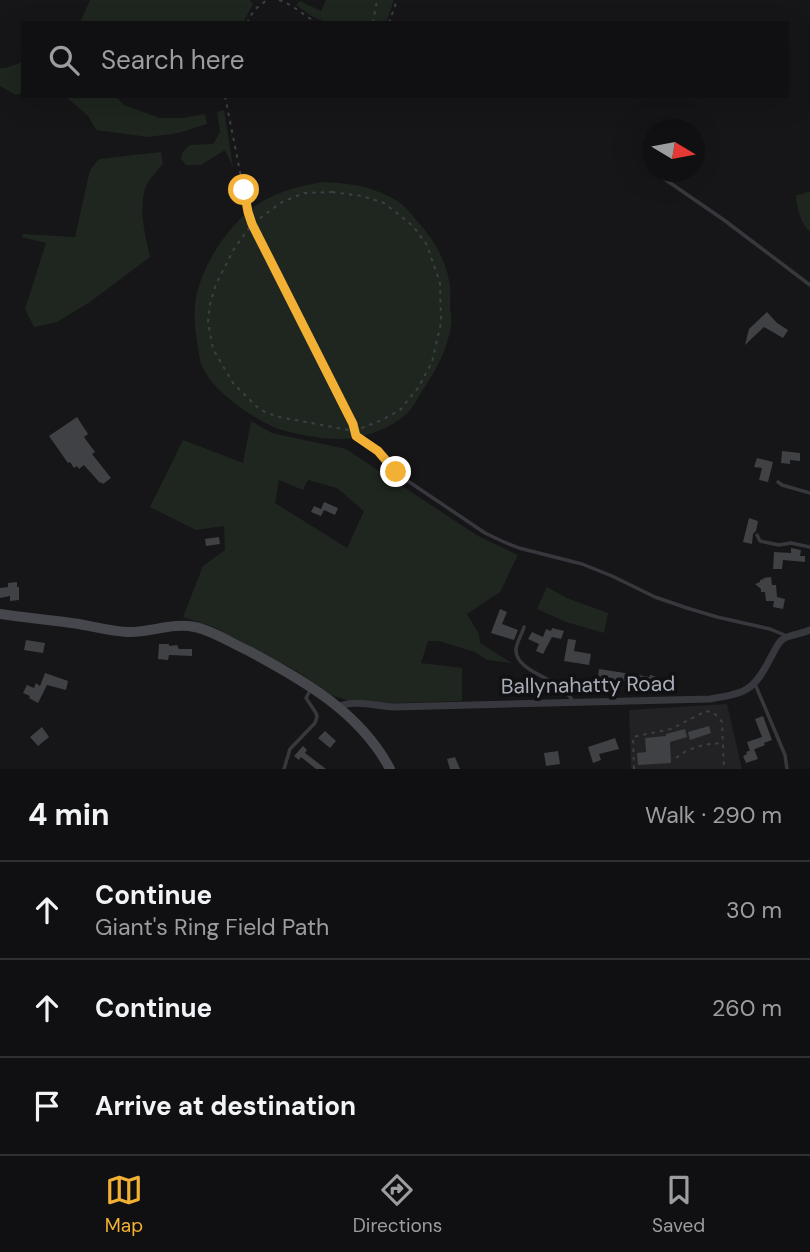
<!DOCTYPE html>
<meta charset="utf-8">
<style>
body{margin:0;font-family:"DM Sans",sans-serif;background:#1e1e20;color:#f1f3f6}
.compass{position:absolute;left:642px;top:119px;width:63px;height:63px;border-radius:50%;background:#101012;box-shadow:0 7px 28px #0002;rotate:100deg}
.stop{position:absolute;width:21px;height:21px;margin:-16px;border:5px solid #f2b134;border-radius:50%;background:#fff}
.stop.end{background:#f2b134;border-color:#fff;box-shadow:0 2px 7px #0008}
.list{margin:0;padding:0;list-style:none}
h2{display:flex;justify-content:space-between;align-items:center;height:91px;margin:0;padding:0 28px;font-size:30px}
h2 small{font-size:23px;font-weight:400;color:#9c9d9f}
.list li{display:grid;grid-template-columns:46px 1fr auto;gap:21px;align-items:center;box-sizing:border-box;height:98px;padding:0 28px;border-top:2px solid #303032}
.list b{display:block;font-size:26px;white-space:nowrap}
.list p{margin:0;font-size:23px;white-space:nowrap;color:#9c9d9f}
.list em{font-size:23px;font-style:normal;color:#9c9d9f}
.icon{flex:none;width:38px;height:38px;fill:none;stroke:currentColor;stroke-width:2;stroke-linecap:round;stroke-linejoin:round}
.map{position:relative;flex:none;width:810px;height:769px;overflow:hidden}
.search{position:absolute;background:#101012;box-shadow:0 7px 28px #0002;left:21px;right:21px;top:21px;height:77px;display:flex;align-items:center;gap:18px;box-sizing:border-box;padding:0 24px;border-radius:0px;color:#9c9d9f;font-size:26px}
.sheet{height:385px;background:#101012}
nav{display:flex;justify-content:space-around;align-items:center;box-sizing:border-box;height:98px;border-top:2px solid #303032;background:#101012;font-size:19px;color:#9c9d9f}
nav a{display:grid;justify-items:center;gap:4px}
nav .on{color:#f2b134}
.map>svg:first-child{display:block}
</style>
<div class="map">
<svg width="810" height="769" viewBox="0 0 810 769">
<rect width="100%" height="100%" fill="#161618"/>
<path fill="#222225" d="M727,704l15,65h-111l-2,-59z"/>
<path fill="#1e261f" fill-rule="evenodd" d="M90,0h160l3,4 -10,19h-163z
M326,0h68l-8,23h-58l-17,-7 -15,-11 4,-4 21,10z
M23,62v30l-7,3 -16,-9v-18h5z
M65,96h50l9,9 36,13h23l22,-4 2,10 -29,9 -29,4 -53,-7 -8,-14z
M224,110l9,57 -8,-17 -24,15h-15l-5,-6 1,-6 8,-8 23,-1 7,-12 -3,-20z
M161,152l2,12c-5,6 -13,14 -17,22 -8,23 -1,48 4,71l-60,45 -33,20 -23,5 -9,-18 21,-66 -24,-6v-3l53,3 15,-67 9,-11z
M323,182c27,1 53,5 76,20 7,5 13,13 18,19 17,18 30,41 33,65 1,7 0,15 0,22 1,5 2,11 1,16 -2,22 -16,49 -29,67 -5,9 -11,20 -19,26 -15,12 -40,21 -59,22 -16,1 -53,-5 -68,-11 -25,-11 -61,-35 -73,-60 -4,-8 -4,-17 -6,-26 -2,-12 -3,-25 -2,-37 3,-35 34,-82 63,-101 20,-13 42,-18 65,-22z
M810,191v41c-10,-9 -13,-24 -14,-37l7,-1z
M251,421l21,12 74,16 132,87 40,19 -18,37 -33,22 12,20 1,9 32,20 -25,-3 -12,-8 -36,-11h-11l-7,22 41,5v33l-65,2 -44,-1 -22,-7 -33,-23 -84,-45 -31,-10 20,-51 22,-16 -1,-24 -28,4 -46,-23 33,-67 60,23zM279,480l24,10 5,-10 29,8 27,23 -17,37 -72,-45z
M547,587l20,11 41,15 -4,20 -38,-11 -29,-13z"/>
<path fill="#404145" d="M767,312l10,11 11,7 -5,8 -19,-11 -19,18 4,-16z
M77,417l11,17 -4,3 11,15 -3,2 19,24 -8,6 -2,-2 -1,1 -16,-18 -5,4 -2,-3 -3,2 -4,-6 -2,1 -19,-27z
M782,451l18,2v8l-10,-1v4l-9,-1z
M757,458l16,4 -5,20 -9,-2 3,-12 -8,-1z
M324,502l14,6 -3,7 -11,-5 -3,6 -10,-4 3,-6 9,4 -2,-1z
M749,518l9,3 -2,10 -3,3 -1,10 -9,-2z
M219,537l1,7 -14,2 -1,-7z
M791,548l10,2 -1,6h5v6l-22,-2 -1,9h-9l1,-17 17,1z
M771,577l1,8h4l1,12 8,2 -2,10 -10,-2 1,-6h-8l-1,-9h-4v-3l-6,-5 5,-2v-2l4,-1 -1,-1z
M17,582v5h2v13l-9,1v-5l-10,2v-10l8,-1v-4z
M500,609l7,3 -5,12 16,6 -4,10 -23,-7z
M552,628l12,3 -3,8 -9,-2 -9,17 -7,-3 3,-7 -11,-5 4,-7 11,5 3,-8 5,2z
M568,639l8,1 -2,11 17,3 -2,11 -25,-4z
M26,640l19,3 -2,10 -19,-3z
M159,644h10v2l8,-1 2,4h13v7l-23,-1 -1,5 -10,-1z
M599,669l51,8v-2l8,2 -2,9 -9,-2v4l-20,-6 -18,-3v2l-8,-2v-1l-3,-1z
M45,673l23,8 -2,9 -19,-5 -9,18 -9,-5 1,-2 -7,-3 4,-8 7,3 2,-5 4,3z
M763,716l9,24 -8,3 1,2 -15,6 -3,-9 15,-5 -7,-18z
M709,726l2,7 -21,7 -2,-8z
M42,727l7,10 -11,9 -8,-9z
M685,729l2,8 -17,5 1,21 -33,2 -1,-12 9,-1 -1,-14 21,-2v-2z
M325,731l11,10 -6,7 -12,-10z
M615,738l4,11 -20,5 2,6 -8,3 -5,-16z
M303,746l4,4 -2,3 21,16h-10l-15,-12 -2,3 -5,-4z
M754,749l4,10 -12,4 -3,-7 4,-2 -1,-2z
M558,751l2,13 -14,2 -2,-13z
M455,757l5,12h-10l-3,-10z"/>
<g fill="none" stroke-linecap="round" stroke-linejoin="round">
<path stroke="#3d3f44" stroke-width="2" stroke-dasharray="3.5 5" stroke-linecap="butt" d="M279,0c15,5 25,16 39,23
M247,23l7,-13 13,-10
M373,23l4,-23
M389,23l8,-23
M225,96l23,116 4,12 101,200 5,14 15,10
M332,192l30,4 22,7 29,23 14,19 13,38 1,40 -9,39 -14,26 -18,22 -18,10 -28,11 -75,-14 -14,-5 -9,-6 -23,-23 -20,-34 -5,-27 2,-18 6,-20 18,-35 18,-25 30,-22 22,-9z
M676,758c14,-11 28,-14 46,-15
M634,769l-1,-32 38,-8 35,-18 8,2 8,9 2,47"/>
<path stroke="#37383d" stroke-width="3.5" d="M663,178l61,42 86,65
M378,451l18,22 89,60 19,9 15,6 63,16 30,12 43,21 32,11 30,9 53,12 17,7
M778,482l4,3 28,8
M757,535l3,6 19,4 12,-2 19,4
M524,627c-2,7 -7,15 -8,22 -1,19 29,27 41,36 7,5 12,10 16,16
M755,684l30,71 2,14
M284,769l6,-20 25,-26 2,-6 -1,-4 -10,-15 5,-9"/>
<path stroke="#37383d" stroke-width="7" d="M338,707c16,-8 38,-1 56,0l316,-8c36,-6 44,-8 61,-42 4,-6 6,-14 12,-18 8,-5 19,-5 27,-9"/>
<path stroke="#45474d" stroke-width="10" d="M0,614c26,4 53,6 79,10 16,3 32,7 48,8 23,1 45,-10 68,-5 19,4 36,16 54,24 54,29 111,61 141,118"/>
</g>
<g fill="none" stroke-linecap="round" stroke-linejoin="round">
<path stroke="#f2b134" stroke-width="9" d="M244,190l4,22 4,12 101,200 3,12 22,15 18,21"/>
</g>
<g text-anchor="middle" stroke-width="7" stroke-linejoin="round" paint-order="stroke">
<g font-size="21" fill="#a8adb8" stroke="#111113">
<text transform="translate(588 685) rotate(-1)" y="7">Ballynahatty Road</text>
</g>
</g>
</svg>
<svg class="compass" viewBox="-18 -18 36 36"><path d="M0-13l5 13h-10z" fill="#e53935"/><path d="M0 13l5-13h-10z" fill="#9c9d9f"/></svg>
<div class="stop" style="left:244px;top:190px"></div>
<div class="stop end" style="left:396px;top:472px"></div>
<div class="search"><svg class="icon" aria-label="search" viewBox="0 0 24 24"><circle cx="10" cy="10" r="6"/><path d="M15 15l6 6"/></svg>Search here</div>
</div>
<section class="sheet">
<h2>4 min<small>Walk · 290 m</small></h2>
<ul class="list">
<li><svg class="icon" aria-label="ahead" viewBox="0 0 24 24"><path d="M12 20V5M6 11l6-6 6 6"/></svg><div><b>Continue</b><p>Giant's Ring Field Path</p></div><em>30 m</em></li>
<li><svg class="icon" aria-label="ahead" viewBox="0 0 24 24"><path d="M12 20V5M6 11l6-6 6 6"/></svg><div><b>Continue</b></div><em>260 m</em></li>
<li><svg class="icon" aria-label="arrive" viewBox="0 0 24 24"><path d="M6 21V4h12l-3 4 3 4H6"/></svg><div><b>Arrive at destination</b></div></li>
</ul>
</section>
<nav>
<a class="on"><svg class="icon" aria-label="map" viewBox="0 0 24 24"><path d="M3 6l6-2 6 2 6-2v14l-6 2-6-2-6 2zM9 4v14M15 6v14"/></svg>Map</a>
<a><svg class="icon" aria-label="directions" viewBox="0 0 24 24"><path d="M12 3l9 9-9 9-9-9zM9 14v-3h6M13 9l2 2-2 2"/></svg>Directions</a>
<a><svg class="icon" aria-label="saved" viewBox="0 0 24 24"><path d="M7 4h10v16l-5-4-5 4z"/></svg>Saved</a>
</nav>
